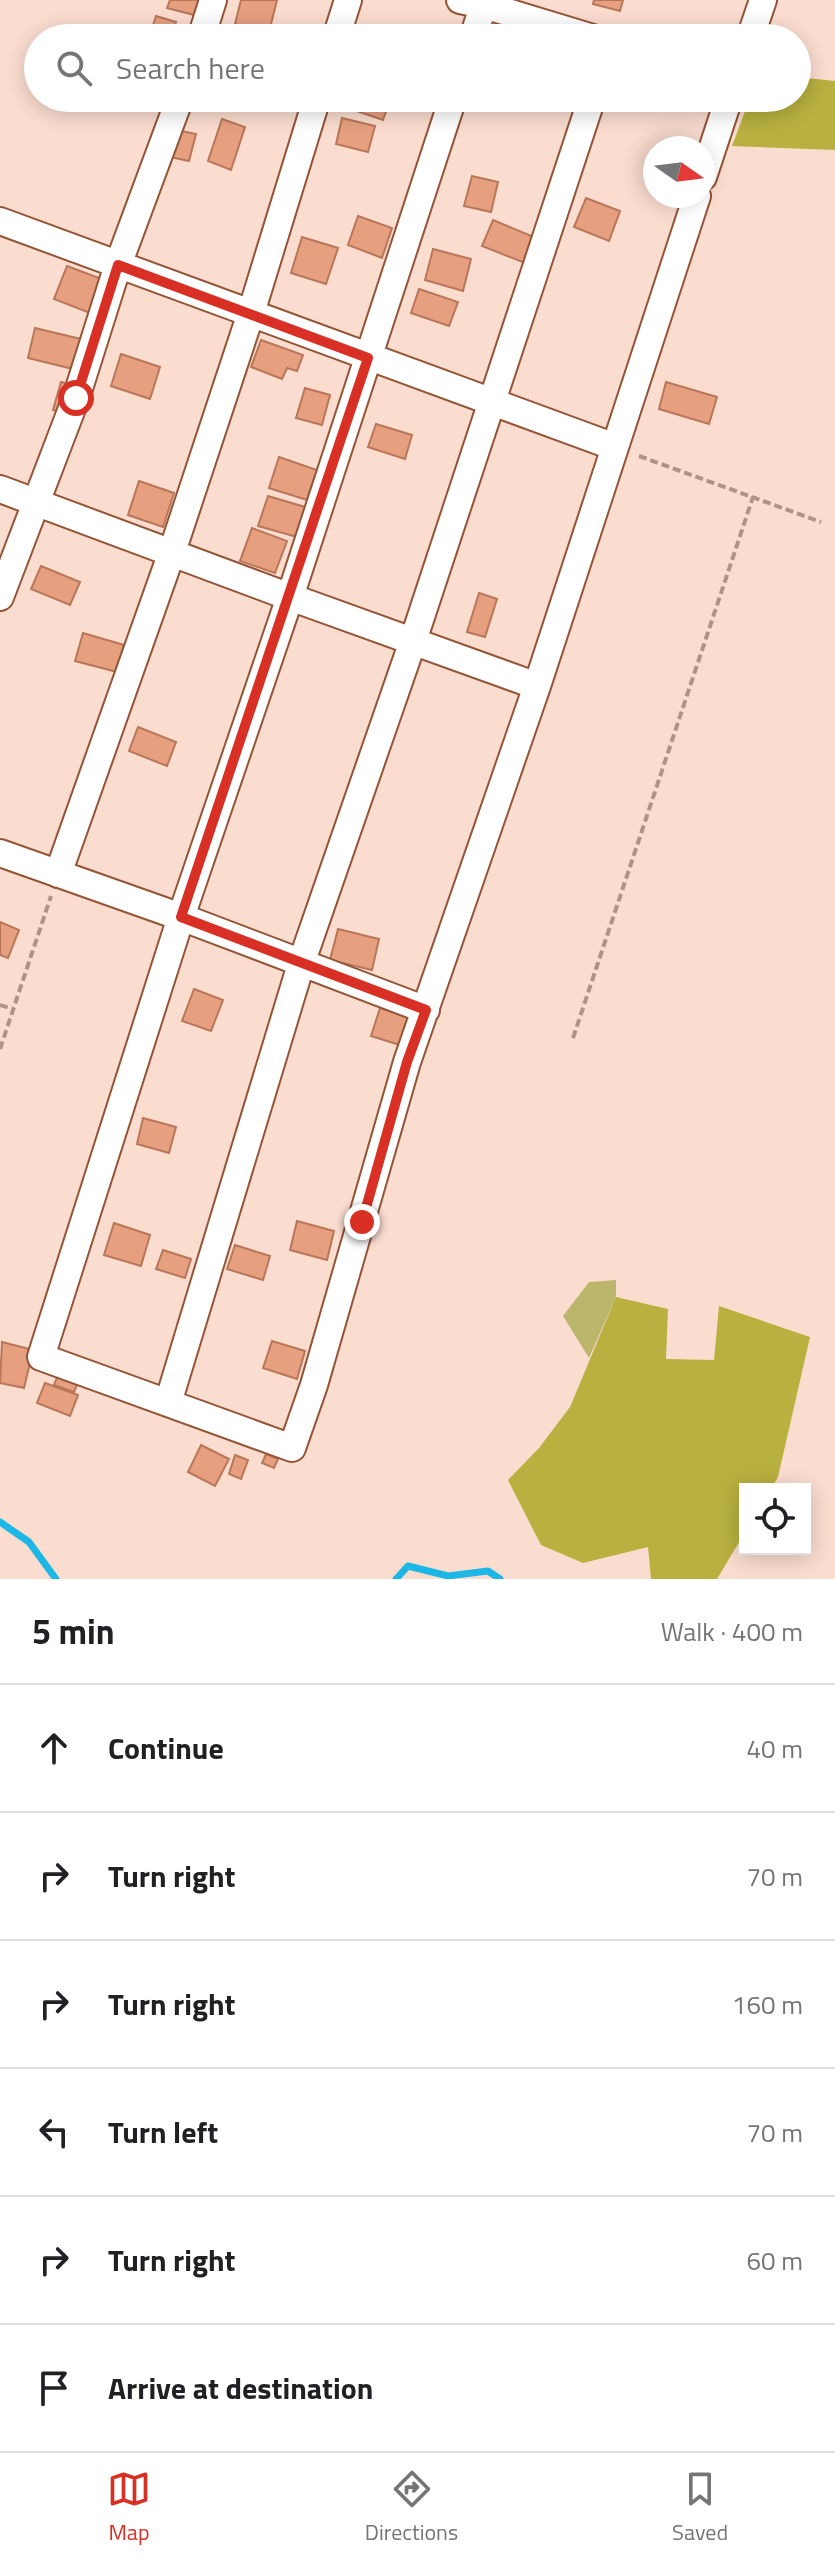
<!DOCTYPE html>
<meta charset="utf-8">
<style>
body{margin:0;font-family:"Titillium Web",sans-serif;background:#f2f2f2;color:#202124}
.controls{position:absolute;right:24px;bottom:24px;display:grid;overflow:hidden;border-radius:0px;box-shadow:0 4px 20px #0003}
.controls button{width:72px;height:72px;display:grid;place-items:center;padding:0;border:0;border-bottom:2px solid #e0e0e0;background:#fff;color:#202124;font:40px sans-serif}
.compass{position:absolute;left:643px;top:136px;width:72px;height:72px;border-radius:50%;background:#fff;box-shadow:0 4px 20px #0003;rotate:104deg}
.stop{position:absolute;width:24px;height:24px;margin:-18px;border:6px solid #d93025;border-radius:50%;background:#fff}
.stop.end{background:#d93025;border-color:#fff;box-shadow:0 2px 8px #0008}
.list{margin:0;padding:0;list-style:none}
h2{display:flex;justify-content:space-between;align-items:center;height:104px;margin:0;padding:0 32px;font-size:34px}
h2 small{font-size:26px;font-weight:400;color:#757577}
.list li{display:grid;grid-template-columns:52px 1fr auto;gap:24px;align-items:center;box-sizing:border-box;height:128px;padding:0 32px;border-top:2px solid #e0e0e0}
.list b{display:block;font-size:30px;white-space:nowrap}
.list em{font-size:26px;font-style:normal;color:#757577}
.icon{flex:none;width:44px;height:44px;fill:none;stroke:currentColor;stroke-width:2;stroke-linecap:round;stroke-linejoin:round}
.map{position:relative;flex:none;width:835px;height:1579px;overflow:hidden}
.search{position:absolute;background:#fff;box-shadow:0 4px 20px #0003;left:24px;right:24px;top:24px;height:88px;display:flex;align-items:center;gap:20px;box-sizing:border-box;padding:0 28px;border-radius:44px;color:#757577;font-size:30px}
.sheet{height:872px;background:#fff}
nav{display:flex;justify-content:space-around;align-items:center;box-sizing:border-box;height:112px;border-top:2px solid #e0e0e0;background:#fff;font-size:22px;color:#757577}
nav a{display:grid;justify-items:center;gap:4px}
nav .on{color:#d93025}
.map>svg:first-child{display:block}
</style>
<div class="map">
<svg width="835" height="1579" viewBox="0 0 835 1579">
<rect width="100%" height="100%" fill="#fbddd0"/>
<path fill="#bbb66c" d="M616,1280v17l-27,61 -26,-42 26,-34z"/>
<path fill="#b8b03f" d="M797,77l38,4v69l-103,-4 18,-48h47z
M616,1297l52,12 -2,50 48,1 5,-54 91,31 -32,140 -7,12h-26v43l-28,47h-66l-3,-32 -65,16 -42,-18 -33,-65 31,-32 31,-41z"/>
<g fill="none" stroke-linecap="round" stroke-linejoin="round">
<path stroke="#1db7e5" stroke-width="7" d="M0,1522l29,20 27,37
M396,1579l12,-13 40,10 40,-5 12,8"/>
</g>
<path fill="#e6a080" stroke="#b97658" stroke-width="2" d="M170,0h33l-5,16 -31,-8z
M241,0h36l-8,32 -34,-8z
M594,0h29l-3,11 -27,-7z
M156,16l20,6 -5,16h-22z
M341,98h50l-8,22 -44,-15z
M342,118l33,8 -7,26 -32,-8z
M222,119l23,8 -14,43 -23,-9z
M177,130l19,4 -7,27 -19,-4z
M472,176l26,6 -7,30 -27,-6z
M586,198l34,13 -11,30 -35,-14z
M358,216l34,12 -10,30 -34,-13z
M493,220l43,18 -11,25 -43,-17z
M302,237l36,11 -12,36 -35,-11z
M433,249l38,10 -8,32 -38,-11z
M67,266l40,15 -12,34 -41,-16z
M419,289l39,13 -9,24 -38,-13z
M35,328l46,11 -8,30 -45,-11z
M261,340l42,15 -6,16 -10,-3 -5,11 -31,-12z
M121,354l39,13 -10,32 -39,-13z
M61,382l9,2 -9,29 -8,-3z
M666,382l51,15 -8,27 -50,-15z
M305,388l25,7 -8,30 -26,-7z
M376,424l36,11 -7,24 -37,-12z
M279,457l38,13 -10,30 -38,-12z
M139,481l35,12 -11,34 -35,-12z
M268,496l37,11 -8,30 -39,-11z
M252,528l35,13 -12,32 -35,-12z
M41,566l39,16 -10,23 -39,-16z
M479,593l18,6 -12,38 -18,-5z
M83,633l41,12 -7,27 -42,-11z
M138,727l38,15 -9,24 -38,-15z
M0,922l19,8 -11,28 -8,-3z
M338,929l41,10 -7,31 -42,-10z
M194,989l29,11 -12,31 -29,-10z
M380,1008l32,9 -9,29 -32,-10z
M143,1118l33,9 -7,26 -32,-9z
M297,1221l37,10 -7,29 -37,-10z
M114,1223l36,12 -9,31 -37,-11z
M235,1245l35,11 -7,24 -36,-11z
M163,1250l28,9 -6,19 -29,-9z
M272,1341l33,10 -8,28 -34,-11z
M2,1342l31,8 -9,38 -24,-5z
M58,1375l20,7 -4,10 -20,-7z
M45,1383l33,12 -8,21 -33,-13z
M201,1445l28,14 -14,27 -27,-14z
M266,1454l12,5 -4,9 -12,-5z
M235,1455l13,5 -7,19 -12,-5z"/>
<g fill="none" stroke-linecap="round" stroke-linejoin="round">
<defs>
<path id="minor" d="M460,0l24,5 109,33
M201,38l12,-38
M336,38l12,-38
M473,38l12,-38
M750,38l13,-38
M453,98l-163,499 -109,320 -140,440 251,91 22,-63 93,-323 130,-376 160,-490
M703,177l26,-79
M0,221l615,226
M0,489l290,108 247,89
M0,597l76,-199 42,-133 62,-167
M0,853l181,64 245,93
M58,874l114,-322 79,-239 66,-215
M168,1403l134,-442 111,-320 179,-543"/>
</defs>
<use href="#minor" stroke="#945436" stroke-width="30"/>
<path stroke="#b09386" stroke-width="4" stroke-dasharray="8 4" stroke-linecap="butt" d="M639,456l182,66
M0,1005l13,4
M573,1038l180,-541
M0,1049l51,-153"/>
<use href="#minor" stroke="#fff" stroke-width="26"/>
</g>
<g fill="none" stroke-linecap="round" stroke-linejoin="round">
<path stroke="#d93025" stroke-width="10" d="M76,398l42,-133 250,93 -187,559 245,93 -19,52 -45,160"/>
</g>
</svg>
<div class="controls">
<button><svg class="icon" aria-label="locate" viewBox="0 0 24 24"><circle cx="12" cy="12" r="6"/><path d="M12 2v4M12 18v4M2 12h4M18 12h4"/></svg></button>
</div>
<svg class="compass" viewBox="-18 -18 36 36"><path d="M0-13l5 13h-10z" fill="#e53935"/><path d="M0 13l5-13h-10z" fill="#757577"/></svg>
<div class="stop" style="left:76px;top:398px"></div>
<div class="stop end" style="left:362px;top:1222px"></div>
<div class="search"><svg class="icon" aria-label="search" viewBox="0 0 24 24"><circle cx="10" cy="10" r="6"/><path d="M15 15l6 6"/></svg>Search here</div>
</div>
<section class="sheet">
<h2>5 min<small>Walk · 400 m</small></h2>
<ul class="list">
<li><svg class="icon" aria-label="ahead" viewBox="0 0 24 24"><path d="M12 20V5M6 11l6-6 6 6"/></svg><div><b>Continue</b></div><em>40 m</em></li>
<li><svg class="icon" aria-label="right" viewBox="0 0 24 24"><path d="M7 20v-9h11M14 6l5 5-5 5"/></svg><div><b>Turn right</b></div><em>70 m</em></li>
<li><svg class="icon" aria-label="right" viewBox="0 0 24 24"><path d="M7 20v-9h11M14 6l5 5-5 5"/></svg><div><b>Turn right</b></div><em>160 m</em></li>
<li><svg class="icon" aria-label="left" viewBox="0 0 24 24"><path d="M17 20v-9H6M10 6l-5 5 5 5"/></svg><div><b>Turn left</b></div><em>70 m</em></li>
<li><svg class="icon" aria-label="right" viewBox="0 0 24 24"><path d="M7 20v-9h11M14 6l5 5-5 5"/></svg><div><b>Turn right</b></div><em>60 m</em></li>
<li><svg class="icon" aria-label="arrive" viewBox="0 0 24 24"><path d="M6 21V4h12l-3 4 3 4H6"/></svg><div><b>Arrive at destination</b></div></li>
</ul>
</section>
<nav>
<a class="on"><svg class="icon" aria-label="map" viewBox="0 0 24 24"><path d="M3 6l6-2 6 2 6-2v14l-6 2-6-2-6 2zM9 4v14M15 6v14"/></svg>Map</a>
<a><svg class="icon" aria-label="directions" viewBox="0 0 24 24"><path d="M12 3l9 9-9 9-9-9zM9 14v-3h6M13 9l2 2-2 2"/></svg>Directions</a>
<a><svg class="icon" aria-label="saved" viewBox="0 0 24 24"><path d="M7 4h10v16l-5-4-5 4z"/></svg>Saved</a>
</nav>
